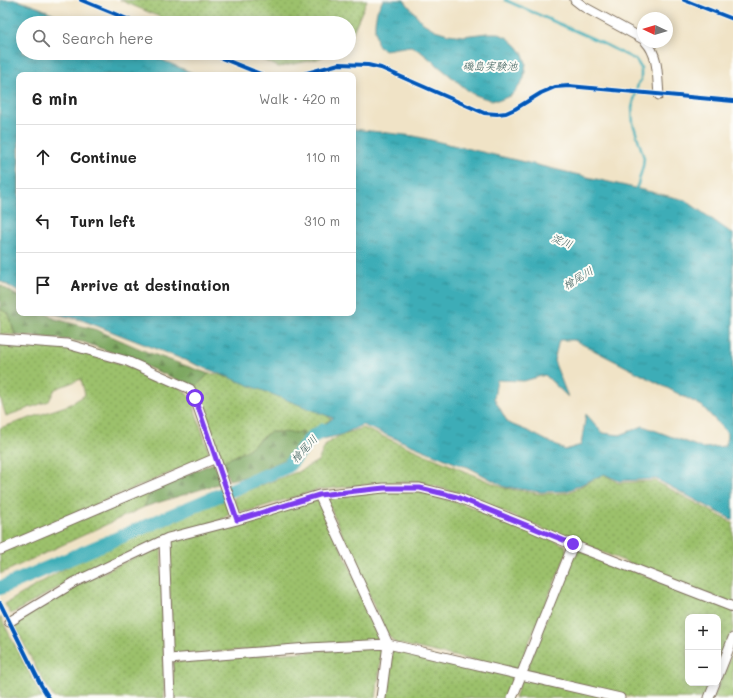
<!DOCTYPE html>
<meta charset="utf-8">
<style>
body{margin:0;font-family:Mali,"Klee One",sans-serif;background:#f2f2f2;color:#222}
.controls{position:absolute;right:12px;bottom:12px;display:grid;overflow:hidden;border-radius:8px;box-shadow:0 2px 10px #0003}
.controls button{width:36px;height:36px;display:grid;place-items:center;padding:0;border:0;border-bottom:1px solid #e0e0e0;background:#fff;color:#222;font:20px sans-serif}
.compass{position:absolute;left:637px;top:12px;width:36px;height:36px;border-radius:50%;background:#fff;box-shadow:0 2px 10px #0003;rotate:274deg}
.stop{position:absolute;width:12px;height:12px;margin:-9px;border:3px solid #7c3aed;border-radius:50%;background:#fff}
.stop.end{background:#7c3aed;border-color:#fff;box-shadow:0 1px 4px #0008}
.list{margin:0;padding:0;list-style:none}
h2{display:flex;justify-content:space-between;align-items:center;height:52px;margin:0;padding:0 16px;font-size:17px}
h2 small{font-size:13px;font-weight:400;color:#767676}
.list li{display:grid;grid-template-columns:26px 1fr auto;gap:12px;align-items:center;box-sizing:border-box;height:64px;padding:0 16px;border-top:1px solid #e0e0e0}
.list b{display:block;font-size:15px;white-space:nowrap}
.list em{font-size:13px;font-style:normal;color:#767676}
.icon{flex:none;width:22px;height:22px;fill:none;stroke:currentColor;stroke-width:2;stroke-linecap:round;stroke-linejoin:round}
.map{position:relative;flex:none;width:733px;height:698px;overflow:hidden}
.search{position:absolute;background:#fff;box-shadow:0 2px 10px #0003;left:16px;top:16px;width:340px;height:44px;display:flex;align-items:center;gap:10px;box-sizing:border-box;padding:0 14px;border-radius:22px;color:#767676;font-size:15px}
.panel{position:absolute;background:#fff;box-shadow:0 2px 10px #0003;left:16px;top:72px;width:340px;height:244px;border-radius:8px}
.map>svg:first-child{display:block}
</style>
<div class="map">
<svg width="733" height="698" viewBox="0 0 733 698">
<defs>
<pattern id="grass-dots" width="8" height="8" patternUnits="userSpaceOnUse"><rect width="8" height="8" fill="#9cc16c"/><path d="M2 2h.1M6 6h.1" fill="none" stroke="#809d58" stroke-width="1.8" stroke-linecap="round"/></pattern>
<pattern id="forest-firs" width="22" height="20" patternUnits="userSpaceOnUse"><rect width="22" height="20" fill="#7da760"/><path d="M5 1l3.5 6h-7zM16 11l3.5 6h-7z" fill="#68884f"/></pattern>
<pattern id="park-crowns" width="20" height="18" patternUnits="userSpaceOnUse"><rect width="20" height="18" fill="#9cc16c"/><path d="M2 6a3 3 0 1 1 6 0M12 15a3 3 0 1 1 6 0" fill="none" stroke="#809d58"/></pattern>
<pattern id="water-ripples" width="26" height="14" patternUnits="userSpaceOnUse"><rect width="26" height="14" fill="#3cadb7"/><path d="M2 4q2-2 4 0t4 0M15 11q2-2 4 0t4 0" fill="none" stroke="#348d94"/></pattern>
</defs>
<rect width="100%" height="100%" fill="#fdfcf7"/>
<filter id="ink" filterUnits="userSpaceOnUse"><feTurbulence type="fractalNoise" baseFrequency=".025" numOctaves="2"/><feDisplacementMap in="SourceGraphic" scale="8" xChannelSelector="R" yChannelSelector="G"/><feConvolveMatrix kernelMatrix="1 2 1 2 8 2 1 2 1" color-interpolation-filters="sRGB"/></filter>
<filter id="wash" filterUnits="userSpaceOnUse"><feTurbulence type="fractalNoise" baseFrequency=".012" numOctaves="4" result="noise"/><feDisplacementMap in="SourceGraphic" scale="16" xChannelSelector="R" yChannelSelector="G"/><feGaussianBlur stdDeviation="0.9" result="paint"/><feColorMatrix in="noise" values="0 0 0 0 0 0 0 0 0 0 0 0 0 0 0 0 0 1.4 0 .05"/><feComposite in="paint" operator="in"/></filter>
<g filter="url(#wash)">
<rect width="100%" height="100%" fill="#f0e3c6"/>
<path fill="url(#grass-dots)" stroke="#6c7645" d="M120,0h247l-18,41v-18h-175z
M247,53h85l-15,6 -38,8z
M0,309l9,5 6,21 -15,-1z
M0,341l62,5 63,19 56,23 10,10 19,58 -210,89v-117l69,-23 16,-10 -4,-16 -26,10 -6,12 -43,15 -6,-19z
M209,374h7l18,5 90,34 7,6 -19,14 -3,3 -5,-3 -34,-1 -7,5 -17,14 -24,11c-11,-24 -15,-51 -27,-75z
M363,428l141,60 36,6 28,-1 36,-19 14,9 37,-2 78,42v81l-202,-80 -67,-30 -49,-13 -54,4 -44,5 -69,21h-9l-6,-12 12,-8 55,-20 18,-10 8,-17 15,-9z
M152,489l-8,18 -144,67v-21z
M384,490l34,1 45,13 102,41 2,8 -50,117 -122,-27 -9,-11 -60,-134z
M225,497l6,15 -6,6 -153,62 -61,34 -6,-10 77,-46 91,-40z
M314,498l5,3 63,136 -12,4 -198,14 -4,-113z
M161,545l3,111v42h-110l-18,-30 -22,-44 63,-39z
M574,548l159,62v20l-15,38v-51h-30v66h24l-6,15h-69l-111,-26z
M0,616l42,82h-42z
M379,646l3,2 -6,50h-202l-1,-36z
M392,650h11l112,26 1,5 -6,17h-125z
M522,678l85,20h-92z"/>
<path fill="url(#forest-firs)" stroke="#5c683f" d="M0,285l19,12v16h26l10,6 42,11 50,22 62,22 -14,13 -81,-34 -31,-11 -30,-4 -38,-3 -6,-21 -9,-5z
M270,432l34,1 5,3 -21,22 -39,18 -20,4 -7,-18 24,-11 17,-14z
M214,463l7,20 -77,24 8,-18z"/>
<path fill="url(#park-crowns)" stroke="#6c7645" d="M733,652v46h-20z"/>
<path fill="url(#water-ripples)" stroke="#3c6c6a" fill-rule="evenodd" d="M0,0h17l23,8 36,15h-53v30h123l51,22h-178v217l-19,-11z
M383,0h21l19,23 12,7 13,4 15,2 24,-3h10l11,5 9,8 6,8 3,9 -2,15 -4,7 -8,10 -12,5h-9l-10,-3 -10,-4 -40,-33 -10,-8 -10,-6 -26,4 -6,-3 -2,-4 -2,-13v-8l2,-11z
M353,129l61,7 271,64 48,34v286l-77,-41 -37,2 -15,-7 -37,17 -26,1 -36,-5 -37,-20 -8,-2 -98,-40 -21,10 -32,7 -4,-1 4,-5 24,-18 -251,-98 -26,-6 -3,-1h300zM559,340h15l128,66 25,27 -1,13 -24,2 -59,-22 -23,9 -17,-2 -17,-19 -5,31 -16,5 -37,-19 -20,-8 -14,-25 3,-18 27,1 21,-6 23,22 -14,-36z"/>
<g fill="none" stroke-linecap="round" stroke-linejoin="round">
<path stroke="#3cadb7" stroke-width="2.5" d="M505,0l91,40 40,20 5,8v12l-3,4 -6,24 1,15 11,35 -1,8 -5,18 -3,7"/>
<path stroke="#3cadb7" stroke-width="14" d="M0,588l288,-122 24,-29 12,-7"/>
</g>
</g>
<g filter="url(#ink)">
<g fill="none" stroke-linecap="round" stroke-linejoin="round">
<defs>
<path id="minor" d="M575,0l9,7 59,32
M646,42c13,14 11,34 13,53
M0,339l67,5 60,17 63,28 5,9 42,122 82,-25 65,-7h36l37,9 72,29 44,19 160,62
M319,495l69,149 -7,54
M164,540l6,158
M0,550l216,-92
M9,622l66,-40 93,-44 69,-18
M169,659l139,-11 80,-4 232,54
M718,676l15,-38
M512,698l61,-153
M709,698l6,-15"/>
</defs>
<use href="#minor" stroke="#7a6b59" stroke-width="11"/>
<use href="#minor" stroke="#fff" stroke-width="9"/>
<defs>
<path id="cycleway" d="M81,0l56,23
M684,0l49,19
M209,53l54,22
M300,75l39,-11 29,1 13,3 103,45 13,1 9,-1 9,-4 26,-16 14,-6 14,-1 164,15
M0,603l41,82 8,13"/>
</defs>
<use href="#cycleway" stroke="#fdfcf7" stroke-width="6"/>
<use href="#cycleway" stroke="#0057b8" stroke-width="4"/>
</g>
</g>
<g fill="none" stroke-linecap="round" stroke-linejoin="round" filter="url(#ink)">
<path stroke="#7c3aed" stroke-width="5" d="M195,398l42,122 82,-25 65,-7h36l37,9 116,47"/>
</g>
<g text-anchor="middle" stroke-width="4" stroke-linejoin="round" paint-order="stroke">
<g font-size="11" font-style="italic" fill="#3b5e5b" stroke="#fdfcf7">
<text x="490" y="70">磯島実験池</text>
<text transform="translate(562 241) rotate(21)" y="4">淀川</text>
<text transform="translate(578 278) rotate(-31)" y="4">檜尾川</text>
<text transform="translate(304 449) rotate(-47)" y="4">檜尾川</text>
</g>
</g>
</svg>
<div class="controls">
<button>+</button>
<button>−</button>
</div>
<svg class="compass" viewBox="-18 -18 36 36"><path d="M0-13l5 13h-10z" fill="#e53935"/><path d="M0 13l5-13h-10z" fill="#767676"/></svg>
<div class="stop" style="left:195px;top:398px"></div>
<div class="stop end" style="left:573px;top:544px"></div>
<div class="search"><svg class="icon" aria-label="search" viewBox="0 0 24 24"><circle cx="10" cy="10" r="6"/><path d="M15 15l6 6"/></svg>Search here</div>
<section class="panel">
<h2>6 min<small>Walk · 420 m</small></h2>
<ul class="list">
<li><svg class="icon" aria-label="ahead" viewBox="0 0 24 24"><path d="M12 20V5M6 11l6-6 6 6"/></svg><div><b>Continue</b></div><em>110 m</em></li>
<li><svg class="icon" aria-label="left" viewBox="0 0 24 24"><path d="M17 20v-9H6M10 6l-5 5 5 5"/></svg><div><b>Turn left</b></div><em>310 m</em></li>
<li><svg class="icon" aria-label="arrive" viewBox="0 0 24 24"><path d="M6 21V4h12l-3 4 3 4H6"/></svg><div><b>Arrive at destination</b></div></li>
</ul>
</section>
</div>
